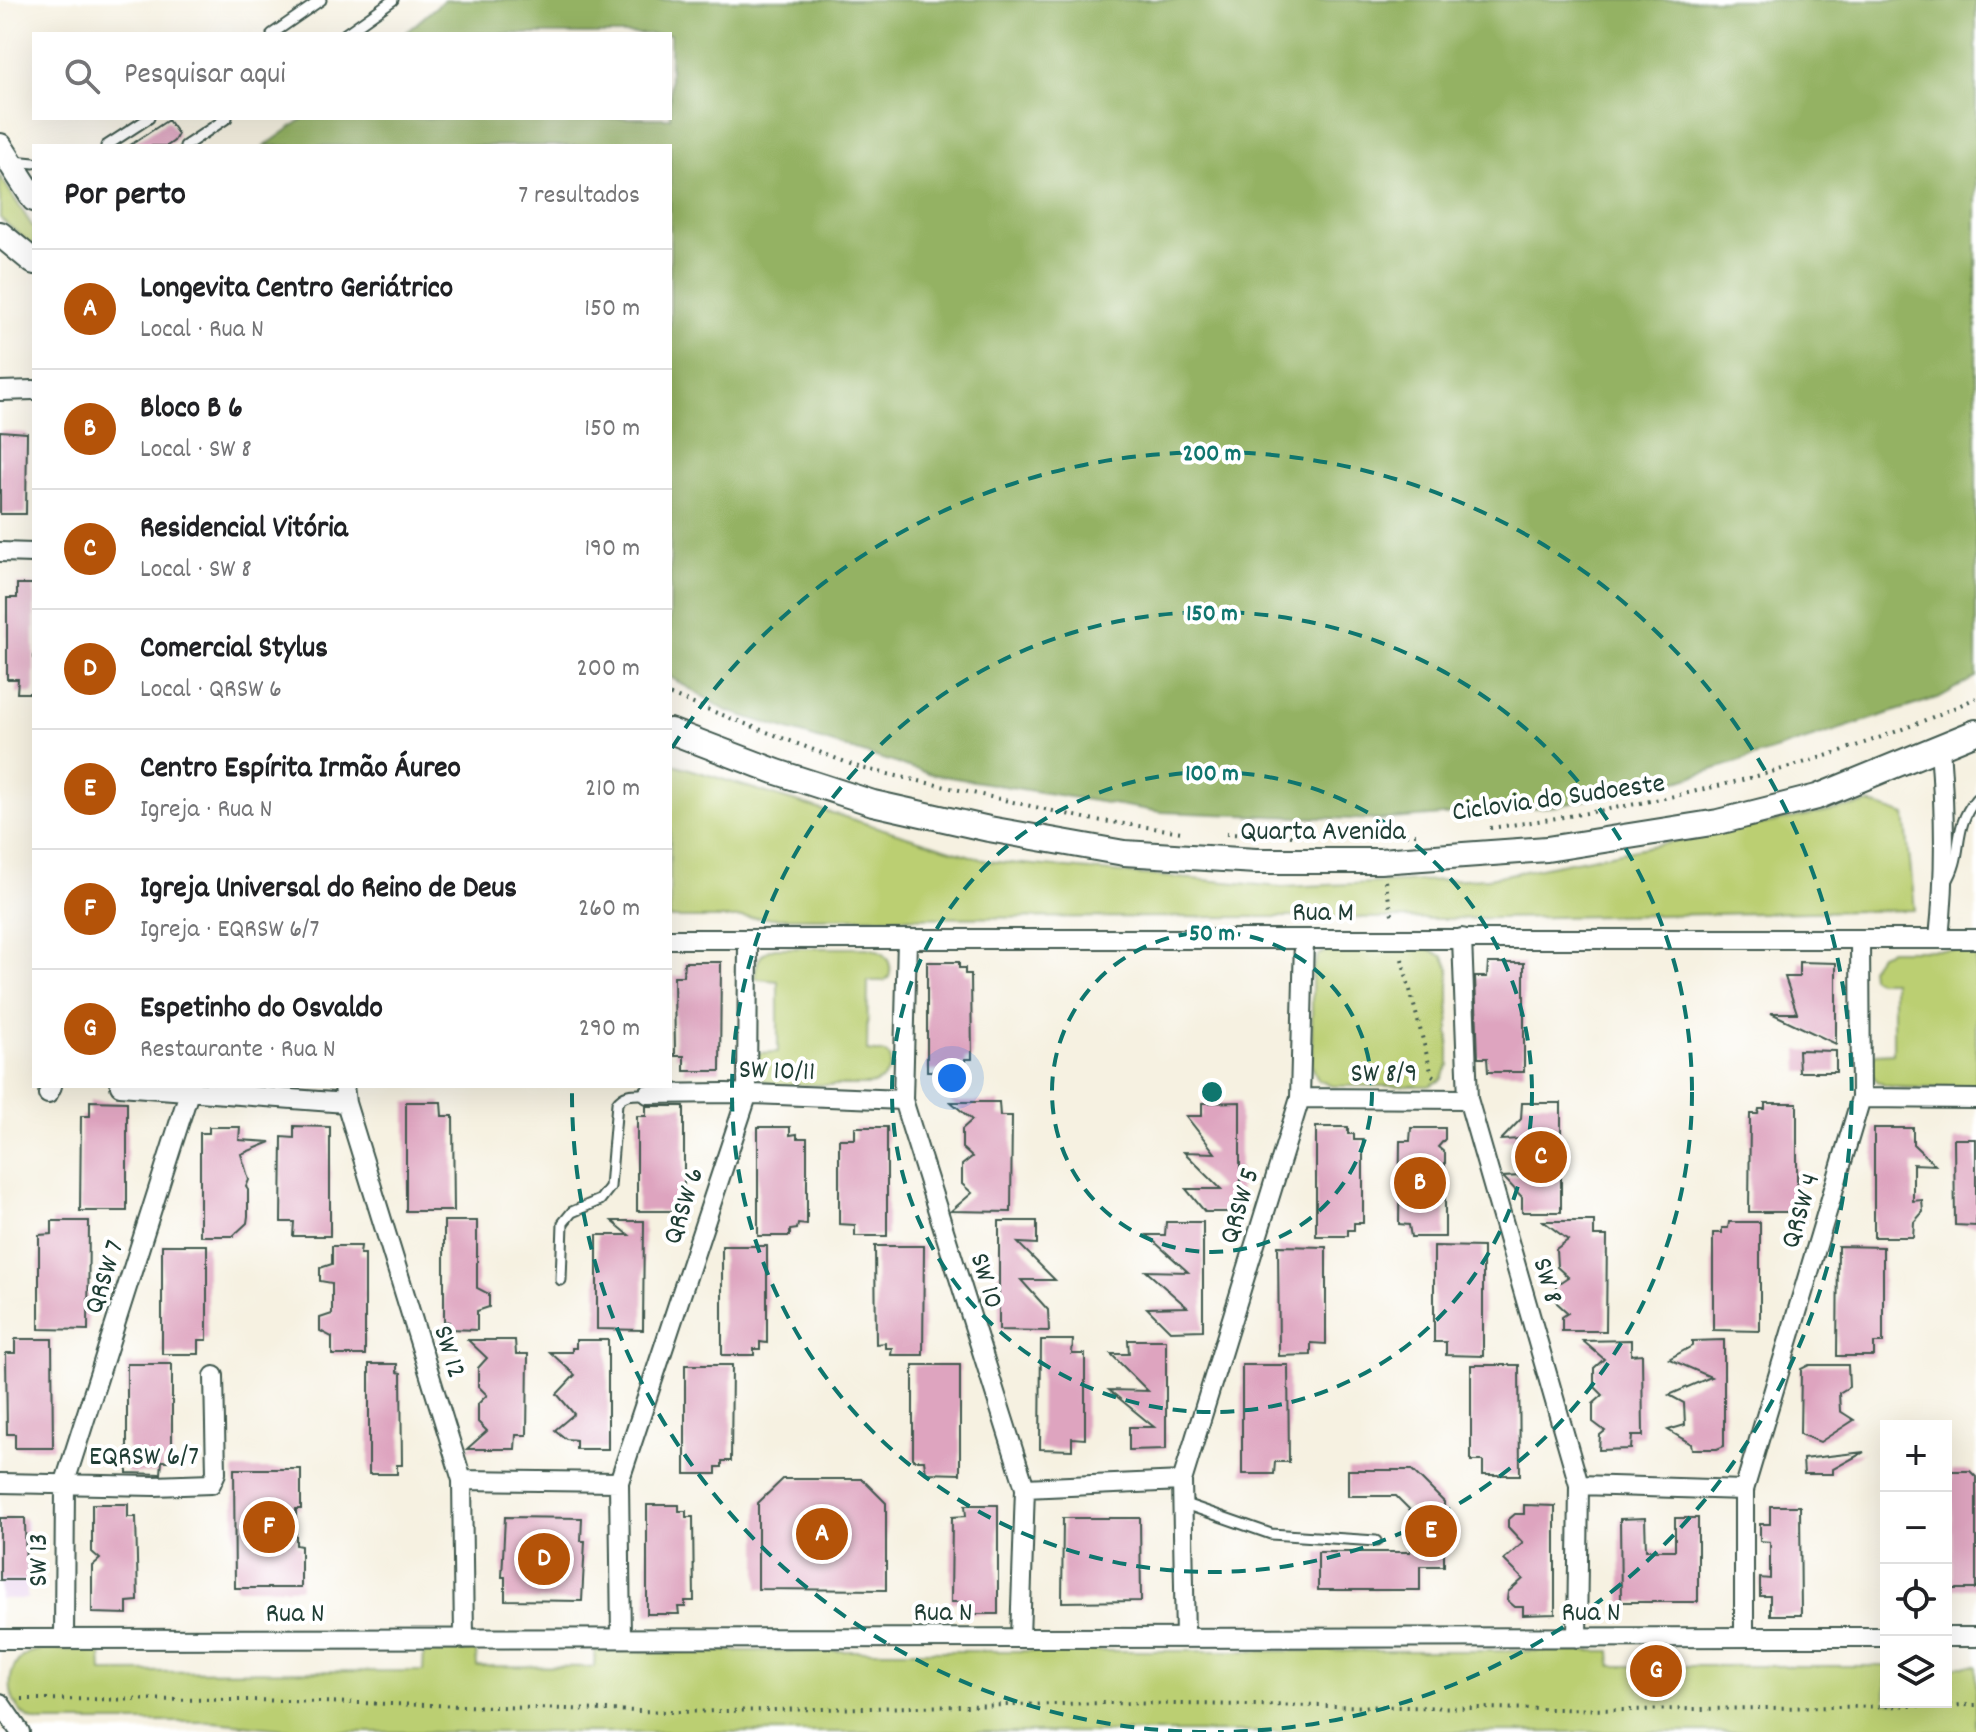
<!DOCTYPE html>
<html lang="pt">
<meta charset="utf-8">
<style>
body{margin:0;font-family:Dekko,sans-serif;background:#f6f6f6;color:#202124}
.controls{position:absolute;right:24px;bottom:24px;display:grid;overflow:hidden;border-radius:0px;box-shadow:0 8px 32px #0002}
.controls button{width:72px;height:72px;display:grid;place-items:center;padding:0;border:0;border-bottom:2px solid #e0e0e0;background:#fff;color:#202124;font:40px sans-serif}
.you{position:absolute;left:952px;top:1078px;width:28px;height:28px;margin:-20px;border:6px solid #fff;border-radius:50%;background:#1a73e8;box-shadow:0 0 0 12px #1a73e833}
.badge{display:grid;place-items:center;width:52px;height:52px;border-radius:50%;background:#b45309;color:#fff;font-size:26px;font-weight:700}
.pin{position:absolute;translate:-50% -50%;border:4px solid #fff;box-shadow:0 2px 8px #0006}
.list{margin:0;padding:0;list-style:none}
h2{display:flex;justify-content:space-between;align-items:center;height:104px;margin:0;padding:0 32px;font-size:34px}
h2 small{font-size:26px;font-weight:400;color:#757577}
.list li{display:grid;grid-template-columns:52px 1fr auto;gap:24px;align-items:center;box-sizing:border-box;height:120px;padding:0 32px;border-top:2px solid #e0e0e0}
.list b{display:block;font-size:30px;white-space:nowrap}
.list p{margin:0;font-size:26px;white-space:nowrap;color:#757577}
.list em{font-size:26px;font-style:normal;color:#757577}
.icon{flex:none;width:44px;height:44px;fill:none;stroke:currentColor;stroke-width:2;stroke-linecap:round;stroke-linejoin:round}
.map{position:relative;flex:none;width:1976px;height:1732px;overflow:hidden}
.search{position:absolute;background:#fff;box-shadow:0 8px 32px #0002;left:32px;top:32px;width:640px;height:88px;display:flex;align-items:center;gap:20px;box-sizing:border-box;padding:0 28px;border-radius:0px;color:#757577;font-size:30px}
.panel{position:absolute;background:#fff;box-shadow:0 8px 32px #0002;left:32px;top:144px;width:640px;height:944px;border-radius:0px}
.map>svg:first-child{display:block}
</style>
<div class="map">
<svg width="1976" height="1732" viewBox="0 0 1976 1732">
<rect width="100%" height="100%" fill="#fff"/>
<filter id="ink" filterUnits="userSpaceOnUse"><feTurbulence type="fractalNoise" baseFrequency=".0125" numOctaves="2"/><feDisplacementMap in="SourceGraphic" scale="16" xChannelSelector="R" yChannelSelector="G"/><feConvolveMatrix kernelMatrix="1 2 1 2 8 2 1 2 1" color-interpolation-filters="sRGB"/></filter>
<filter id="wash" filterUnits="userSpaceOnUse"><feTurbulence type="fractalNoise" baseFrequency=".006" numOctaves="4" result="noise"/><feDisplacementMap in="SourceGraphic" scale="32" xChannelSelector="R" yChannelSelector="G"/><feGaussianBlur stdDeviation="1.8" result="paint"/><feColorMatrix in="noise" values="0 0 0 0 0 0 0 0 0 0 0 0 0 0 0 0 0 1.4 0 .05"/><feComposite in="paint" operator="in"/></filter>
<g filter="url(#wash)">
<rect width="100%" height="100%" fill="#f6f1e1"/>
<path fill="#e9d2ee" d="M0,1521h27v78h-27z"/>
<path fill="#bbcf72" stroke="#6d8653" stroke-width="2" d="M0,176l34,53v18l-34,-29z
M670,763l317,98 295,26 207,-9 381,-75 35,12 10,95 -469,9 -124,-2 -652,1z
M775,948h92c16,2 27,13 22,29l-5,4h-16l-1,70 18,2 5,4c3,15 -7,25 -21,28h-95c-15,-4 -20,-13 -20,-27l5,-5 19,-1v-71l-20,-2 -3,-3c1,-15 5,-24 20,-28z
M1333,948l95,1 16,8 5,12v96l-8,15 -12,6h-97l-14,-6 -6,-14v-96l6,-15z
M1890,950h86v137c-19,0 -81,4 -94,-3 -11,-6 -14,-16 -10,-27l4,-3 17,-1v-72h-16l-6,-4 -1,-9 10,-14z
M41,1650h60l1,22 321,-1 1,-20h52l1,15 117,1 1,-16h1015l1,15h275v36h60v-36h30v66h-1664l-98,-10h-174c-39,-7 -40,-70 1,-72z"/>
<path fill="#94b264" stroke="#5a784c" stroke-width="2" d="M444,0h1532v677l-36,20 -259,83 -124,26 -178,14 -218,-8 -230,-38 -204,-63 -57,-34v-531h-405l39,-28h366v-84h-266z"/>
<g id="blocks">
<path fill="#dea4bf" d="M168,120l10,14 -4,7 -7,5h-38z
M0,431l27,2 -1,81h-26z
M17,584h17v109h-17l1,-14h-11v-81h10z
M684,962h37l-1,109h-36v-15h-9l-1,-80h9z
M927,962h32v6h6v6h6l1,85h-7v6h-6v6h-32z
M1799,962l37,1v81l-65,-31h26l-12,-36h14z
M1488,963h36v109h-36l-1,-14h-9l-3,-81h12z
M1798,1050l38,1v21h-37z
M90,1101l37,1v109h-47l1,-95h9z
M406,1102h35l1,14h11l1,95h-48z
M951,1102h48l1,14h12l-1,96 -60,-1 21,-18 -10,-9v-19l10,-8 -10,-9v-19l10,-9z
M1240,1102v110h-35l-19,-23h35l-37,-37 31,1 -29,-37h16v-13z
M1522,1103h39v109h-39v-15l-19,-20 18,-1 1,-37 -21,1 20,-21z
M1765,1103h32v109h-48l1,-98h8l1,-5h6z
M646,1106h38v105h-47v-95h9z
M294,1126l36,1v109h-37l1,-14h-13l1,-85 12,1z
M209,1127h31l-1,13 32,2 -30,12 8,26 -3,7 2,3v26l-1,7 -14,13h-33v-103h9z
M758,1127h32v8l7,-1v4h10v87l-9,-1 -1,5 -7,1v6h-32z
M855,1127h32v109h-32v-11l-16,-1v-85h16z
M1316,1127h32v7h6v6h9v83h-9v7h-6v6h-32z
M1411,1128h34v11l-7,8 7,6v84h-34l-2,-12 -10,-1 1,-83h10z
M1874,1128h39v16l22,21 -22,-1v37l9,-1 1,12 -9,10 -1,15h-39z
M1954,1139h22v87l-21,-1z
M52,1221h37l-1,109 -49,-1v-94l13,-1z
M444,1221h33v67l12,6v13l-12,4v19l-28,-1v-7l-5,-1z
M612,1221h32l-1,109 -46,-1v-94h32z
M999,1221h38v23l-19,-1 37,37h-34l27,30 1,21 -50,-1z
M1543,1221h51v15h13l-1,95h-44v-14l6,-4 -11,-10 -1,-18 12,-8 -11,-10 -1,-18 12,-9z
M1166,1222h37v108l-33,1 -23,-23 40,-1 -41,-36 42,1 -41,-37h18z
M1729,1222h31v109l-47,-1v-97h9v-5h6z
M162,1245h45v95h-8v14h-37z
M332,1246h29l-1,8h5v101h-33v-18l-12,-6v-13l12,-4v-31l-12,-2v-13l12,-4z
M722,1246h45v97l-7,-1v7h-6v6h-32z
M875,1246h49l-1,109h-32l1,-7h-7v-5l-9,1z
M1278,1246l48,1v97l-15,-1v12l-32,1z
M1434,1246l49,1v109l-37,-1v-13h-12z
M1838,1246l45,1v96h-9v13h-37z
M15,1339h37l1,109h-38v-14h-8l-1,-81h9z
M468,1340h47l1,14h12l-1,81h-11l-1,14h-48l20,-18 -9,-9v-18l9,-9 -9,-9v-18l9,-10z
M576,1340h32v109h-32v-9l-10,-1 -11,-9 19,-16 -17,-20 18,-19 -25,-23h22v-4h4z
M1041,1340h32l-1,14h13v85l-13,-1v12l-32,-1z
M1128,1340h38v109l-37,1v-23h25l-45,-37 39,1 -37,-37h18z
M1631,1340v15l11,-1 1,82h-11l-1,13 -32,1 1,-15 5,-4 -12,-9v-18l10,-9 -9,-9v-18l10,-9 -21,-18z
M1724,1340v106l-7,3h-25l-1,-5 -23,-14 17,-5 -1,-22 -15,-8 42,-18 -42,-18 23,-13v-5z
M127,1364h45v97h-10l-1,13 -34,-1v-11l7,-8 -7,-6z
M369,1364h28v8l4,1 1,92h-5v9h-28z
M685,1365h47l-1,96h-9v6h-6v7h-31z
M913,1365h47v109l-34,-1 -2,-13h-11z
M1242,1365h46l1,97h-14l-1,12h-32z
M1471,1365h48l1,110h-37v-14h-12z
M1809,1365h39l1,22 -10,6 1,18 14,9 -34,22 -20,-8 1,-65z
M1864,1452l-31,17v5h-29l-1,-15z
M234,1469h67v40h-5v36l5,1v42h-66z
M1348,1470h64l32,32v64h-24v24h-102v-38h92v-9h8v-25l-22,-22h-48z
M1951,1471h19l6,6v112h-24z
M783,1479h79l24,24v87l-128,-1v-86z
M92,1504h36v13h8l2,84 -11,1v12l-35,-1v-47l8,-7 -8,-7z
M647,1505h32v6h7v6h7l1,84h-9v6h-7l1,7h-32z
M965,1505h33v109h-33v-12h-14l1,-85 14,-1z
M1524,1505l31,1v108l-32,1v-8h-8l-8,-7 1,-8 15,-13 -19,-19 19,-17 -15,-16v-7l7,-6h9z
M1770,1506h30l1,109h-31v-19h-10v-18l10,1v-37l-10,-1v-17h10z
M505,1517l77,1 -1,23h4l-3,60 -77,-1v-23h-3z
M0,1518h25l1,62h-26z
M1063,1518h77l1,83 -79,1z
M1645,1518l1,32h29v-32h23v84h-77l-1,-83z"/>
</g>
</g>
<g filter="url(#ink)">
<use href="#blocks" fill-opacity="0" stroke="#3f584e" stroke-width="2"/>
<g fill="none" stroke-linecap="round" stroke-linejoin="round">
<defs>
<path id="service" d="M272,34l49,-34
M345,34l48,-34
M106,146l43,-28
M185,146l42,-28
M14,161l20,2
M1946,883c19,-30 5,-53 30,-84
M561,1280l2,-57 9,-11 28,-12 10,-13 7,-84c7,-11 19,-9 31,-9v-2
M1182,1503l89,31 105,7"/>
<path id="minor" d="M0,391l34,-1
M0,552l34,1
M1462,938l6,161 111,386 -2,153
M1939,938c7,-64 6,-127 1,-190
M670,939h1306
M907,939l-4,161 122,388 -5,150
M120,1086l226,17
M344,1086l2,17 116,377 2,159
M48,1094l4,-8
M648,1094l78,-1 177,7
M1300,1098l168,1
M1861,1098l115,1
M462,1480l157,2
M0,1483l154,3 57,-2 5,-11 -2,-97
M1579,1485l165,5
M1025,1488l157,-7
M1744,1637v-147l117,-392 -1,-159
M1946,1637h30
M621,1638l-2,-156 128,-386 1,-157
M1185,1638l-3,-157 118,-383 4,-159
M0,1639l1886,-2
M64,1639l1,-157 126,-396
M0,1703l20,29"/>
<path id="secondary" d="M0,146l34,53
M0,234l34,28
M670,731l107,41 96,31 116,26 135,24 132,8h124l167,-12 171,-27 99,-25 159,-65"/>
</defs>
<use href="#service" stroke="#3f584e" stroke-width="13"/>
<use href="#minor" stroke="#3f584e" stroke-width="22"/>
<use href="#secondary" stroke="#3f584e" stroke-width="28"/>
<path stroke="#3f584e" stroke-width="4" stroke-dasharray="2 6" stroke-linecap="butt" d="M670,695l191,73 228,51 93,13
M1490,828c167,-23 332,-59 486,-130
M1226,834l67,2
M1302,836l115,-2
M1385,881l8,38
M1402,959l30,116 6,4
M22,1699l229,1 423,12 432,-9 519,7 351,-5"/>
<use href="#service" stroke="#fff" stroke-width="9"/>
<use href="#minor" stroke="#fff" stroke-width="18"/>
<use href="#secondary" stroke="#fff" stroke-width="24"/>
</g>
</g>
<g fill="none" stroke="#0f766e" stroke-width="4" stroke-dasharray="14 10">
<circle cx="1212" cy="1092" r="160"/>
<circle cx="1212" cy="1092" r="320"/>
<circle cx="1212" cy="1092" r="480"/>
<path d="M1206 1732A640 640 0 0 1 572 1086M672 748A640 640 0 1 1 1218 1732"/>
</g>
<g text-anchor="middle" stroke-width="8" stroke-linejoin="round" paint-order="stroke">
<g font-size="28" fill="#1f3d34" stroke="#fff">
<text transform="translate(1558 795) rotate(-8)" y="10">Ciclovia do Sudoeste</text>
<text x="1323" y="839">Quarta Avenida</text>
<text x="1323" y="920">Rua M</text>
<text transform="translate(777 1068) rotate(2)" y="10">SW 10/11</text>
<text x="1384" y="1081">SW 8/9</text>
<text transform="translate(681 1205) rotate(-72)" y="10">QRSW 6</text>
<text transform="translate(1237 1205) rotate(-73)" y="10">QRSW 5</text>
<text transform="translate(1798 1210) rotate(-73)" y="10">QRSW 4</text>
<text transform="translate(102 1276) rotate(-72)" y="10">QRSW 7</text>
<text transform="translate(989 1280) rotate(73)" y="10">SW 10</text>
<text transform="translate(1550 1280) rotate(74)" y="10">SW 8</text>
<text transform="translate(452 1351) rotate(73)" y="10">SW 12</text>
<text x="144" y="1464">EQRSW 6/7</text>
<text transform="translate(36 1560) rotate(-90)" y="10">SW 13</text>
<text x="943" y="1620">Rua N</text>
<text x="1591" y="1620">Rua N</text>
<text x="295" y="1621">Rua N</text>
</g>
</g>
<circle cx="1212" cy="1092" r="12" fill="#0f766e" stroke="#fff" stroke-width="4"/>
<g font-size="24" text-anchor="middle" font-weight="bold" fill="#0f766e" stroke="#fff" stroke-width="8" stroke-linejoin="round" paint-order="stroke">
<text x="1212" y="460">200 m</text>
<text x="1212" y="620">150 m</text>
<text x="1212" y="780">100 m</text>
<text x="1212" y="940">50 m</text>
</g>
</svg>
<div class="controls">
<button>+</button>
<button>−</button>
<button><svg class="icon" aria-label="locate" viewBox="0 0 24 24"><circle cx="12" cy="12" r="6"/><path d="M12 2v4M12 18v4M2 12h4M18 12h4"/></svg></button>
<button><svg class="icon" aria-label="layers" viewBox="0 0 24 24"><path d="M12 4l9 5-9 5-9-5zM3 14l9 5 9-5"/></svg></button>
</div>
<div class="you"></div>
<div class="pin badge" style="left:822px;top:1534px">A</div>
<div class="pin badge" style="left:1420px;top:1183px">B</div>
<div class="pin badge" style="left:1541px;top:1157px">C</div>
<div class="pin badge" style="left:544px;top:1559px">D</div>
<div class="pin badge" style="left:1431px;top:1531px">E</div>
<div class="pin badge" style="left:269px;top:1527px">F</div>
<div class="pin badge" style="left:1656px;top:1671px">G</div>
<div class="search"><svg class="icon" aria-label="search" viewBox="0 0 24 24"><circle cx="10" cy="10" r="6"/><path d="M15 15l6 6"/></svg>Pesquisar aqui</div>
<section class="panel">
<h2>Por perto<small>7 resultados</small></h2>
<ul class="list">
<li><span class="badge">A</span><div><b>Longevita Centro Geriátrico</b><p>Local · Rua N</p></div><em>150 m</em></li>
<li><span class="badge">B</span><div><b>Bloco B 6</b><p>Local · SW 8</p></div><em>150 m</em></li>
<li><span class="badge">C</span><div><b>Residencial Vitória</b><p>Local · SW 8</p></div><em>190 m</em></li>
<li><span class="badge">D</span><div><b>Comercial Stylus</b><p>Local · QRSW 6</p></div><em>200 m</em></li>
<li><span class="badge">E</span><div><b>Centro Espírita Irmão Áureo</b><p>Igreja · Rua N</p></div><em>210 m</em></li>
<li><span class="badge">F</span><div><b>Igreja Universal do Reino de Deus</b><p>Igreja · EQRSW 6/7</p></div><em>260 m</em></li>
<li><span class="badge">G</span><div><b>Espetinho do Osvaldo</b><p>Restaurante · Rua N</p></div><em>290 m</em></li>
</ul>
</section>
</div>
